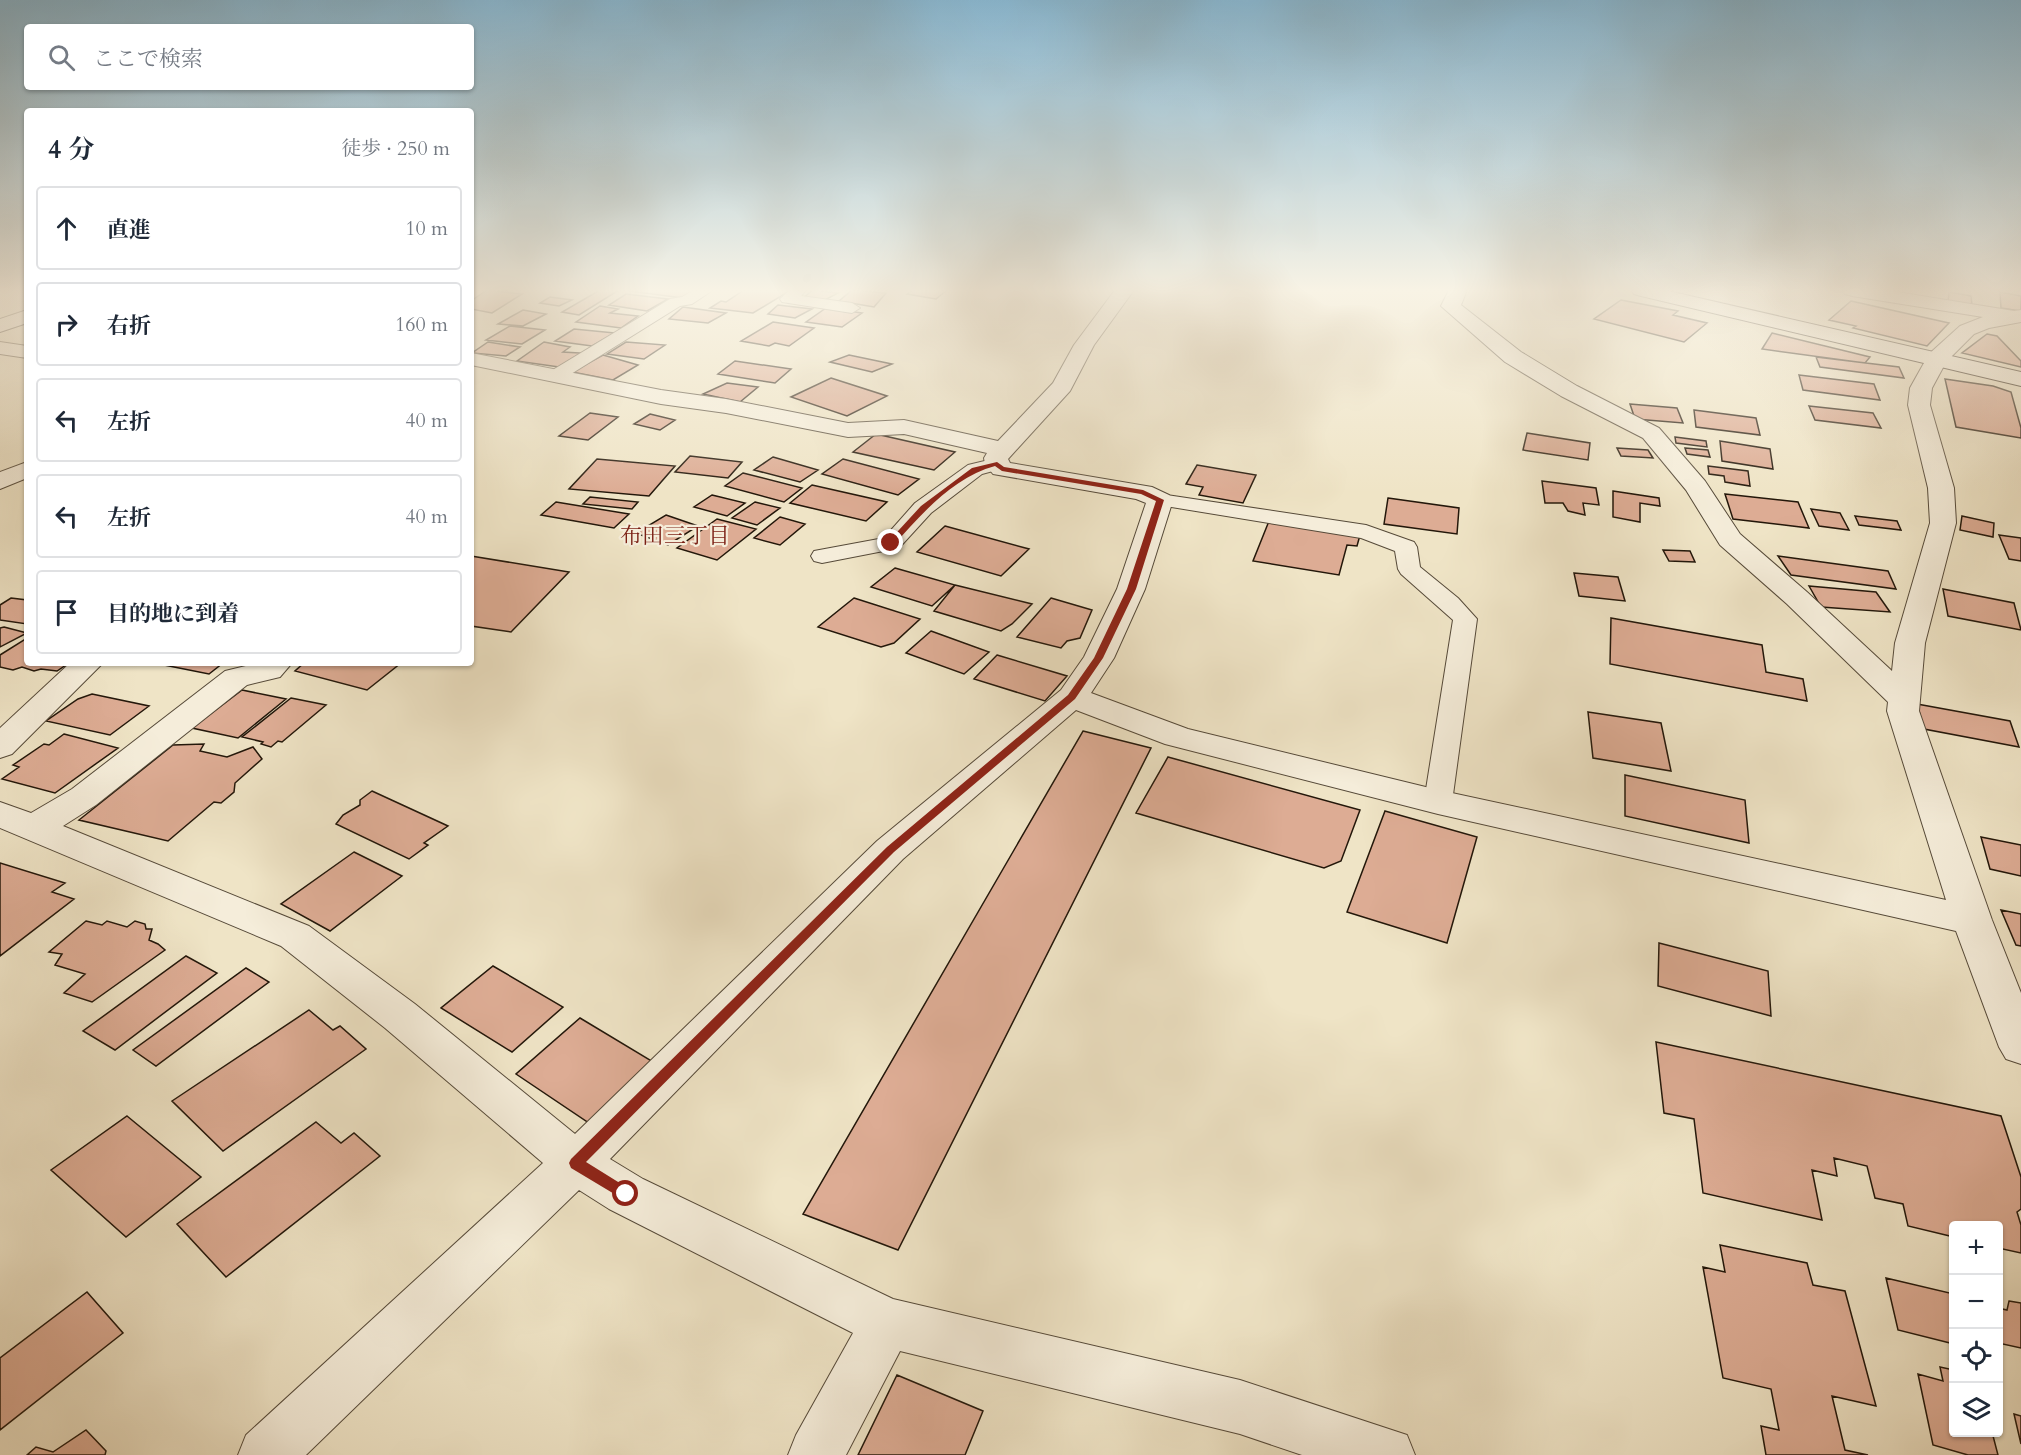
<!DOCTYPE html>
<html lang="ja">
<meta charset="utf-8">
<style>
body{margin:0;font-family:Cardo,"Noto Serif JP",serif;background:#f2f2f3;color:#1f2937}
.controls{position:absolute;right:18px;bottom:18px;display:grid;overflow:hidden;border-radius:6px;box-shadow:0 2px 4px #0004}
.controls button{width:54px;height:54px;display:grid;place-items:center;padding:0;border:0;border-bottom:2px solid #e0e1e3;background:#fff;color:#1f2937;font:30px sans-serif}
.stop{position:absolute;width:18px;height:18px;margin:-14px;border:4px solid #8f2418;border-radius:50%;background:#fff}
.stop.end{background:#8f2418;border-color:#fff;box-shadow:0 2px 6px #0008}
.list{margin:0;padding:0;list-style:none}
h2{display:flex;justify-content:space-between;align-items:center;height:78px;margin:0;padding:0 24px;font-size:26px}
h2 small{font-size:20px;font-weight:400;color:#747a83}
.list li{display:grid;grid-template-columns:39px 1fr auto;gap:18px;align-items:center;box-sizing:border-box;height:84px;margin:0 12px 12px;padding:0 12px;border:2px solid #e0e1e3;border-radius:6px}
.list b{display:block;font-size:22px;white-space:nowrap}
.list em{font-size:20px;font-style:normal;color:#747a83}
.icon{flex:none;width:33px;height:33px;fill:none;stroke:currentColor;stroke-width:2;stroke-linecap:round;stroke-linejoin:round}
.map{position:relative;flex:none;width:2021px;height:1455px;overflow:hidden}
.search{position:absolute;background:#fff;box-shadow:0 2px 4px #0004;left:24px;top:24px;width:450px;height:66px;display:flex;align-items:center;gap:15px;box-sizing:border-box;padding:0 21px;border-radius:6px;color:#747a83;font-size:22px}
.panel{position:absolute;background:#fff;box-shadow:0 2px 4px #0004;left:24px;top:108px;width:450px;height:558px;border-radius:6px}
.map>svg:first-child{display:block}
</style>
<div class="map">
<svg width="2021" height="1455" viewBox="0 0 2021 1455">
<rect width="100%" height="100%" fill="#efe4c6"/>
<filter id="stains"><feTurbulence type="fractalNoise" baseFrequency=".00333" numOctaves="4"/><feColorMatrix values="0 0 0 0 .2 0 0 0 0 .09 0 0 0 0 .02 0 0 0 .5 -.17"/></filter>
<radialGradient id="worn" r=".72"><stop offset=".6" stop-color="#630" stop-opacity="0"/><stop offset="1" stop-color="#630" stop-opacity=".3"/></radialGradient>
<path fill="#ddac94" stroke="#23170a" stroke-width="1.5" d="M487,290l35,4 -30,19 -21,-4v-8z
M600,290h19l-40,25 -17,-3z
M622,290h76l-15,8z
M744,290h47l-38,23 -43,-5 11,-7 5,1z
M813,290l25,3 -15,8 -20,-3z
M852,290h4l30,3 -12,14 -35,-6z
M913,290h34l-11,9 -29,-5z
M1949,292l22,4 1,10 -24,-4z
M2000,292l21,4v15l-20,-3z
M626,294l42,5 -21,12 -38,-6z
M550,297l22,3 -13,6 -19,-3z
M1621,300l57,11 -5,4 34,8 -23,19 -90,-23z
M1851,301l98,22 -22,23 -74,-18 3,-2 -27,-6z
M778,305l34,4 -17,9 -27,-4z
M600,306l18,3 -8,4 28,3 -17,12 -45,-6z
M683,307l43,6 -18,10 -39,-4z
M826,308l36,5 -20,14 -36,-5z
M523,310l23,4 -23,12 -25,-2z
M773,322l41,6 -25,18 -14,-3 -6,3 -28,-5z
M510,326l35,4 -23,14 -36,-4z
M574,329l41,4 -23,13 -37,-5z
M1772,333l98,24 -5,6 -103,-14z
M1987,334l10,2 24,25v6l-59,-14z
M488,342l32,5 -14,9 -34,-3z
M544,342l26,5 -7,5 18,1 -22,14 -42,-6z
M626,342l39,3 -21,14 -37,-5z
M603,355l35,10 -25,15 -41,-8z
M849,355l43,9 -20,8 -42,-10z
M1816,357l83,10 5,11 -84,-11z
M735,361l56,8 -16,14 -57,-9z
M1799,375l75,9 6,16 -77,-10z
M831,378l56,18 -40,20 -56,-19z
M1945,379l48,7 18,6 10,36v10l-65,-11z
M727,383l31,4 -18,15 -37,-8z
M1630,404l47,4 6,15 -48,-4z
M1809,406l64,7 8,15 -66,-8z
M1694,410l62,8 4,17 -64,-8z
M590,413l28,4 -30,23 -29,-4z
M650,414l25,6 -15,10 -26,-6z
M1527,433l63,10 -2,17 -65,-10z
M876,434l79,18 -21,18 -81,-18z
M1675,437l31,4 1,6 -31,-4z
M1720,441l50,8 3,20 -51,-8z
M1617,448l31,2 5,8 -32,-2z
M1685,448l23,2 2,7 -23,-3z
M690,456l52,6 -14,16 -53,-6z
M773,457l45,13 -18,12 -46,-12z
M597,459l78,7 -26,30 -80,-7z
M843,459l76,20 -21,16 -76,-21z
M1197,465l59,10 -13,28 -44,-8 4,-8 -17,-3z
M1708,466l40,5 2,15 -25,-4 -1,-6 -15,-2z
M743,473l59,15 -18,14 -59,-16z
M1542,481l54,7 3,17 -16,-2 2,12 -17,-4 -5,-8h-18z
M812,485l75,17 -21,19 -76,-18z
M1613,491l46,7 1,8 -20,-3v19l-27,-5z
M1725,494l73,8 11,26 -76,-9z
M712,495l33,8 -18,13 -33,-9z
M590,497l48,5 -6,7 -49,-5z
M1388,498l71,10 -2,26 -73,-10z
M556,502l73,12 -15,14 -73,-13z
M755,502l25,6 -23,17 -25,-7z
M1811,509l29,4 9,17 -30,-4z
M666,515l32,11 -30,19 -32,-12z
M1855,516l42,5 4,9 -42,-5z
M1962,516l32,7 -1,14 -33,-7z
M780,517l25,7 -25,21 -26,-7z
M717,519l39,10 -39,31 -40,-12z
M1269,521l91,14 -3,11 -10,-1 -8,30 -86,-14z
M945,526l84,23 -28,27 -84,-24z
M1999,535l22,3v23l-12,-2z
M1663,550l27,1 5,11 -26,-1z
M471,556l98,16 -58,60 -40,-6z
M1778,556l110,15 8,18 -105,-14z
M895,568l60,17 -23,21 -61,-19z
M1574,573l44,4 7,24 -46,-5z
M955,585l77,19 -20,20 -11,7 -67,-20z
M1809,586l67,6 14,20 -69,-5z
M1943,589l71,14 7,27 -73,-14z
M11,598l16,2v24l-27,-4v-15z
M854,598l66,21 -26,24 -13,4 -63,-20z
M1051,598l41,12 -12,28 -13,3 -6,7 -44,-11z
M1611,618l151,27 4,27 37,7 4,22 -197,-37z
M4,627l23,6 -27,14v-19z
M931,631l58,21 -25,22 -58,-21z
M27,638v25h42l-12,8 -16,-2 -7,2 -12,-4 -9,3 -13,-3v-12z
M997,655l70,21 -22,25 -71,-22z
M154,663h69l-14,11z
M304,663h97l-34,27 -72,-19z
M242,690l44,9 -48,39 -46,-10z
M92,694l57,12 -39,29 -64,-14 32,-22z
M291,698l35,7 -44,37 -4,-1 -7,6 -10,-3 2,-2 -21,-5z
M1917,704l93,17 9,26 -95,-18z
M1588,712l73,11 10,48 -78,-13z
M1083,731l68,17 -253,502 -95,-36z
M64,734l54,14 -63,45 -53,-14 17,-12 -6,-2 31,-21 5,1z
M204,744l-4,7 27,6 26,-10 9,12 -27,24 -1,9 -13,11 -7,-1 -46,39 -89,-21 94,-75z
M1168,757l192,53 -19,51 -17,7 -188,-55z
M1625,775l120,25 4,43 -124,-27z
M372,791l76,35 -24,17 4,2 -19,14 -73,-35 7,-9 17,-10v-5z
M1385,811l92,26 -30,106 -100,-31z
M1981,837l40,8v31l-31,-7z
M354,852l48,24 -72,55 -49,-27z
M0,863l65,20 -13,9 22,7 -74,57z
M2001,910l20,4v32l-5,-1z
M86,921l16,4 5,-4 20,6 8,-6 10,3 1,5h6l-3,11 9,4 7,6 -73,52 -28,-9 21,-19 -30,-9 7,-11 -13,-2z
M1659,943l109,28 3,45 -113,-30z
M186,956l31,17 -102,77 -32,-19z
M493,966l70,41 -51,45 -71,-44z
M246,968l23,14 -113,84 -23,-16z
M309,1010l24,20 7,-4 26,23 -143,102 -51,-50z
M580,1018l75,45 -66,60 -73,-49z
M1656,1042l345,74 20,61v32l-4,3 4,13v28l-23,-5v-22h-44v11l-46,-11 -5,-22 -28,-6 -8,-32 -33,-8 3,18 -25,-6 10,50 -119,-27 -9,-74 -30,-6z
M127,1116l74,61 -75,60 -75,-67z
M316,1122l25,21 13,-10 26,23 -154,121 -49,-53z
M1720,1245l87,18 6,22 32,6 31,115 -44,-10 13,54 23,5h-102l-5,-29 18,4 -8,-41 -48,-11 -20,-111 22,5z
M1886,1278l68,16v50l-56,-14z
M87,1292l36,41 -123,97v-72z
M2009,1301l12,2v45l-23,-5v-35l9,2z
M1940,1367l14,3v62h38l6,23h-30l-35,-10 -15,-71 25,7z
M897,1375l86,36 -18,44h-107z
M2014,1414l7,2v28z
M86,1430l20,21 -1,4h-78l9,-8 17,5z"/>
<g fill="none" stroke-linecap="round" stroke-linejoin="round">
<defs>
<path id="lane" d="M694,290h19l-21,14 -12,2 -117,73h-12l-3,-4 3,-4 119,-72 12,-2z
M790,290h16l-5,6 51,7 8,5 -8,5 -70,-11 -2,-3z
M997,458l7,2 3,4 -3,4 -22,6 -51,39 -32,35 -77,15 -8,-2 -3,-5 3,-5 70,-13 31,-35 53,-38z
M1160,494l206,31 48,17 3,5 3,20 38,31 19,21 -25,183 -4,7 -10,3 -10,-3 -4,-7 29,-182 -52,-46 -3,-5 -3,-18 -34,-13 -208,-34 -4,-4 4,-4z"/>
<path id="street" d="M1115,290h19l-40,55 -24,46 -62,68 2,4 142,24 17,8 4,5 -28,89 -31,69 -23,35 97,36 250,61 508,110 -59,-189 1,-9 -101,-98 -67,-59 -34,-55 -43,-52 -82,-42 -56,-34 -64,-56 8,-16h18l-6,15 60,47 56,34 82,42 46,53 35,53 67,58 85,79 3,-28 35,-120 -2,-35 -20,-83 2,-17 19,-34 31,-28 23,-9 -131,-21 -7,-2 -3,-4h43l129,21 7,-1v12l-32,6 -15,6 -28,28 -14,26 -2,17 24,83 2,35 -31,120 -6,68 73,209 29,73v71l-15,-5 -7,-12 -43,-116 -518,-117 -273,-70 -89,-34 -173,149 -293,300 33,20 250,120 347,81 167,55 8,20h-113l-62,-21 -340,-83 -54,104h-58l8,-20 57,-102 -244,-124 -30,-19 -273,265h-68l8,-20 297,-272 -158,-135 -104,-82 -281,-118v-26l31,11 41,-24 153,-118 33,-8h34l-12,14 -33,8 -151,120 -33,21 246,100 106,78 160,130 302,-293 184,-151 23,-33 33,-68 29,-86 -10,-4 -143,-25 -8,-10 -1,-6 3,-5 -83,-19 -56,3 -122,-24 -65,-9 -190,-39v-12l190,37 65,9 122,24 56,-3 94,21 55,-58 21,-38z
M0,342l27,4v12l-27,-4z
M27,462v16l-27,11v-17z
M70,663h33l-91,91 -12,4v-30z"/>
<path id="secondary" d="M1631,290h33l357,82v14l-380,-90 -7,-2z
M27,310v13l-27,9v-13z"/>
</defs>
<use href="#lane" stroke="#564a39" stroke-width="2"/>
<use href="#street" stroke="#564a39" stroke-width="2"/>
<use href="#secondary" stroke="#23170a" stroke-width="2"/>
<use href="#lane" fill="#f5edda" fill-rule="evenodd"/>
<use href="#street" fill="#f5edda" fill-rule="evenodd"/>
<use href="#secondary" fill="#f5edda" fill-rule="evenodd"/>
</g>
<linearGradient id="sky" x2="0" y2="1"><stop stop-color="#89b8d2"/><stop offset="0.59" stop-color="#f8f3e5"/><stop offset="1" stop-color="#f8f3e5" stop-opacity="0"/></linearGradient>
<rect width="2021" height="493" fill="url(#sky)"/>
<path fill="#8f2418" d="M997,462l7,5 139,23 21,10 -28,89 -33,69 -28,41 -181,153 -308,310 45,28 2,4 -2,4 -5,2 -5,-2 -50,-30 -2,-5 2,-4 316,-312 181,-152 26,-37 33,-69 29,-88 -15,-7 -139,-23 -7,-5c-41,11 -74,48 -101,79l-7,-2 34,-37 51,-38z"/>
<g text-anchor="middle" stroke-width="4.5" stroke-linejoin="round" paint-order="stroke">
<g font-size="22" fill="#7a1f14" stroke="#f5edda">
<text x="675" y="543">布田三丁目</text>
</g>
</g>
<rect width="100%" height="100%" filter="url(#stains)"/>
<rect width="100%" height="100%" fill="url(#worn)"/>
</svg>
<div class="controls">
<button>+</button>
<button>−</button>
<button><svg class="icon" aria-label="locate" viewBox="0 0 24 24"><circle cx="12" cy="12" r="6"/><path d="M12 2v4M12 18v4M2 12h4M18 12h4"/></svg></button>
<button><svg class="icon" aria-label="layers" viewBox="0 0 24 24"><path d="M12 4l9 5-9 5-9-5zM3 14l9 5 9-5"/></svg></button>
</div>
<div class="stop" style="left:626px;top:1194px"></div>
<div class="stop end" style="left:891px;top:543px"></div>
<div class="search"><svg class="icon" aria-label="search" viewBox="0 0 24 24"><circle cx="10" cy="10" r="6"/><path d="M15 15l6 6"/></svg>ここで検索</div>
<section class="panel">
<h2>4 分<small>徒歩 · 250 m</small></h2>
<ul class="list">
<li><svg class="icon" aria-label="ahead" viewBox="0 0 24 24"><path d="M12 20V5M6 11l6-6 6 6"/></svg><div><b>直進</b></div><em>10 m</em></li>
<li><svg class="icon" aria-label="right" viewBox="0 0 24 24"><path d="M7 20v-9h11M14 6l5 5-5 5"/></svg><div><b>右折</b></div><em>160 m</em></li>
<li><svg class="icon" aria-label="left" viewBox="0 0 24 24"><path d="M17 20v-9H6M10 6l-5 5 5 5"/></svg><div><b>左折</b></div><em>40 m</em></li>
<li><svg class="icon" aria-label="left" viewBox="0 0 24 24"><path d="M17 20v-9H6M10 6l-5 5 5 5"/></svg><div><b>左折</b></div><em>40 m</em></li>
<li><svg class="icon" aria-label="arrive" viewBox="0 0 24 24"><path d="M6 21V4h12l-3 4 3 4H6"/></svg><div><b>目的地に到着</b></div></li>
</ul>
</section>
</div>
